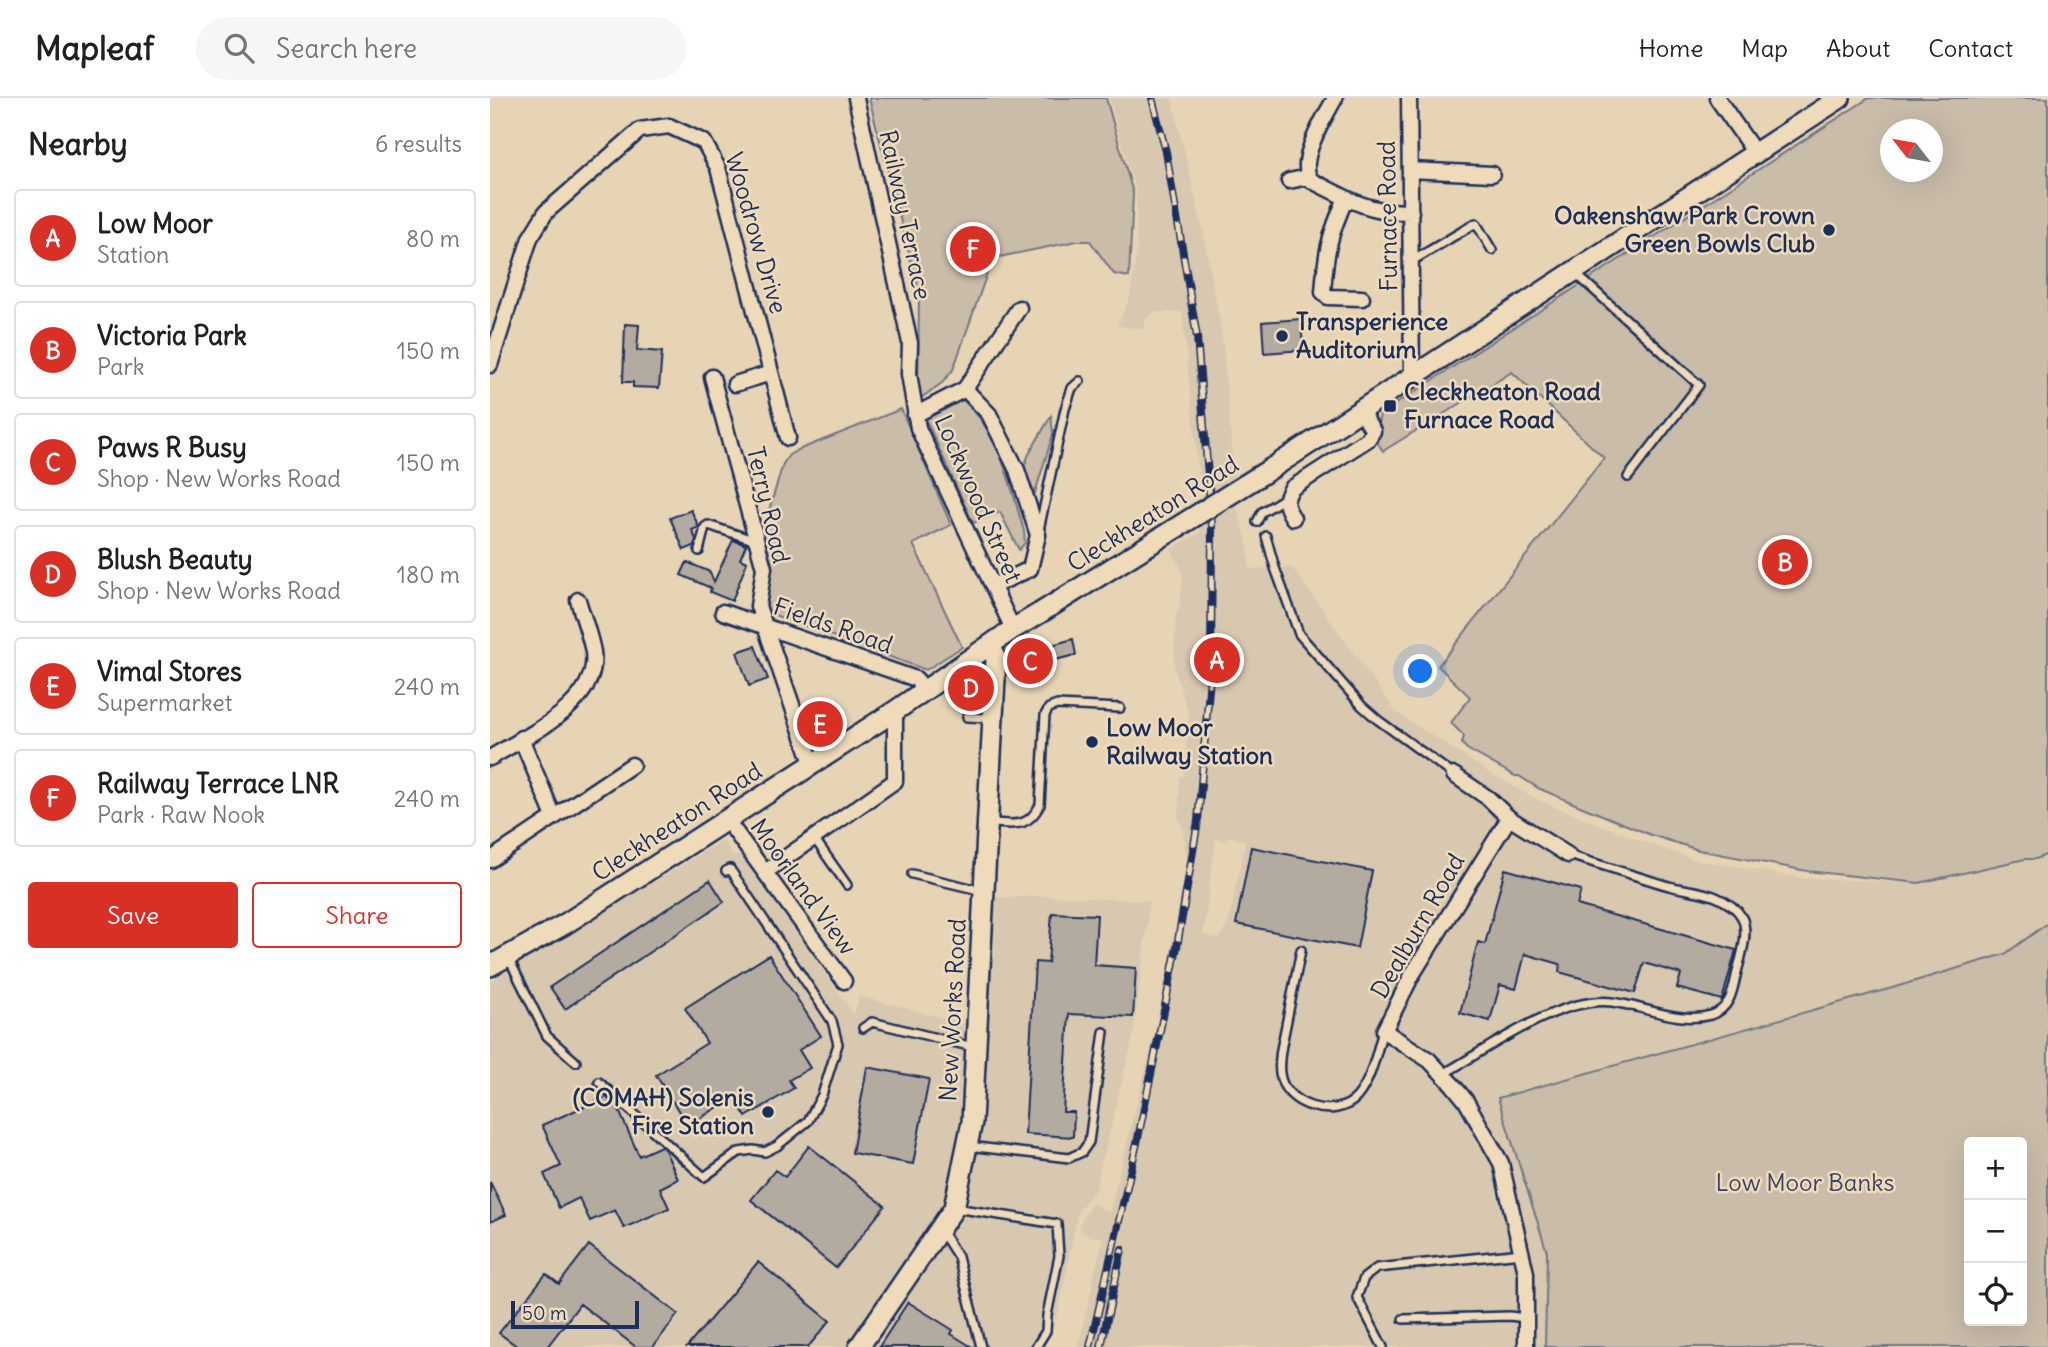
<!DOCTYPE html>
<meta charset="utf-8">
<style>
body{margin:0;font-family:Delius,sans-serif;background:#f6f6f6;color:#202124}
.controls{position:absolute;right:21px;bottom:21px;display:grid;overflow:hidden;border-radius:7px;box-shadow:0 7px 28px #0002}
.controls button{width:63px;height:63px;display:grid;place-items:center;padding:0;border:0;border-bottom:2px solid #e0e0e0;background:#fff;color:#202124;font:35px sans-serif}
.compass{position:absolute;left:1390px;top:21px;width:63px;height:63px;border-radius:50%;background:#fff;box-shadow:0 7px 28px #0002;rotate:301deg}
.scale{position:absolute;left:21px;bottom:18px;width:128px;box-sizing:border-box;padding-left:7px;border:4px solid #1b2f5e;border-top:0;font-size:19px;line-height:24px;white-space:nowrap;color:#1b2f5e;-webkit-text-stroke:5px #efdbb9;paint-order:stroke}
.you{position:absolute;left:931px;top:574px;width:24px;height:24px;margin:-18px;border:5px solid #fff;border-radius:50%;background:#1a73e8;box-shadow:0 0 0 10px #1a73e833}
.badge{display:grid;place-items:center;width:46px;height:46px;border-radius:50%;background:#d93025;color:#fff;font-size:23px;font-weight:700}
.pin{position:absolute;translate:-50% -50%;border:4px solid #fff;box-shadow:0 2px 7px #0006}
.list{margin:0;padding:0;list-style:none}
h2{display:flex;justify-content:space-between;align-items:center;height:91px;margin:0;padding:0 28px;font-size:30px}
h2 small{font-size:23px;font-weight:400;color:#757577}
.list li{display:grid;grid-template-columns:46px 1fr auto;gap:21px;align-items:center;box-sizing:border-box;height:98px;margin:0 14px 14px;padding:0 14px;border:2px solid #e0e0e0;border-radius:7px}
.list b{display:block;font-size:26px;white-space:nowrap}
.list p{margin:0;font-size:23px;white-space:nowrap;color:#757577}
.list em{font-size:23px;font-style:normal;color:#757577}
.actions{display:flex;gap:14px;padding:21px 28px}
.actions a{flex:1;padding:16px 0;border:2px solid #d93025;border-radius:7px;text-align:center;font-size:24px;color:#d93025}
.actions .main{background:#d93025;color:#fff}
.icon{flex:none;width:38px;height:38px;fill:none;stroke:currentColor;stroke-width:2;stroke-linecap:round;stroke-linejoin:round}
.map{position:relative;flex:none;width:1558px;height:1249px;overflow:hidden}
header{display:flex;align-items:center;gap:42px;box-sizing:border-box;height:98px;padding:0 35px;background:#fff;border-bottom:2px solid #e0e0e0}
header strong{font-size:33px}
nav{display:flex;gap:38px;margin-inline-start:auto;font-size:24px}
.search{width:490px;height:63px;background:#f6f6f6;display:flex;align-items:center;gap:18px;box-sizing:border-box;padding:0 24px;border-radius:38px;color:#757577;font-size:26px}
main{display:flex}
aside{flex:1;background:#fff}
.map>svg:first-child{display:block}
</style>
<header>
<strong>Mapleaf</strong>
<div class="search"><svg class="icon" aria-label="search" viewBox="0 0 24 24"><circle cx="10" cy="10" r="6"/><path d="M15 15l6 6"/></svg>Search here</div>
<nav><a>Home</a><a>Map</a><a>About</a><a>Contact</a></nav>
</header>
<main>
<aside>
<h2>Nearby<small>6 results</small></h2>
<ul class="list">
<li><span class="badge">A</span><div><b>Low Moor</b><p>Station</p></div><em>80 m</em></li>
<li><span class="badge">B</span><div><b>Victoria Park</b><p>Park</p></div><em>150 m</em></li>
<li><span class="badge">C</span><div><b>Paws R Busy</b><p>Shop · New Works Road</p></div><em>150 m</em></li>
<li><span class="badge">D</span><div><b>Blush Beauty</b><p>Shop · New Works Road</p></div><em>180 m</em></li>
<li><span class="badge">E</span><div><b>Vimal Stores</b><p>Supermarket</p></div><em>240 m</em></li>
<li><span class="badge">F</span><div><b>Railway Terrace LNR</b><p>Park · Raw Nook</p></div><em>240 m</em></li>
</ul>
<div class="actions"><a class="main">Save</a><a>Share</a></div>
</aside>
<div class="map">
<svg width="1558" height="1249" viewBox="0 0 1558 1249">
<rect width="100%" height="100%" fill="#e7d4b5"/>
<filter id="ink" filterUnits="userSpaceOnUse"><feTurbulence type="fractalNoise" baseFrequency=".0143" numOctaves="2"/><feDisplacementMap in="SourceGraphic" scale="14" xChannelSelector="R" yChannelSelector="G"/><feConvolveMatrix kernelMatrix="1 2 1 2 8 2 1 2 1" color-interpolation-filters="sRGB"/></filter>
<g filter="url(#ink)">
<path fill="#d8c8af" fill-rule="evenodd" d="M619,0h63l31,133 19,104 15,173 10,34 3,27 42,-2 104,145 97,63 47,26 107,42 49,17 107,18 116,5 129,-29v69l-43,31 -185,56 -321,88 48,154 -2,95h-467l25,-110h-12l-10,-5 -2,-7 13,-23 17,11 50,-196 28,-158 -5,-34 -4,-5 2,-43 4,-1 5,-61 -15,-47 2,-54 3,-5 4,-28 -2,-12 -10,-20 29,-17 3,-41 -5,-22 -16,-157h-28l-10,8 1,9 -28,-3 12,-26 6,-34 2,-19 -1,-53zM737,738l19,5 -18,82 -8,16 -17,-5 13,-95 10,2z
M233,742l11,17 7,-5 113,163 5,-19 100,26 28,11v-135l60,-2 103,5 -17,136 -38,153 -17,21 -19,98 -14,38h-555v-365z"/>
<path fill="#c9bca9" stroke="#727684" stroke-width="2" fill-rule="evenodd" d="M379,0h237l27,95 -4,84 -15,-3 -24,-33h-13l-78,16 -9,8 -37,105 -11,13 -24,17 1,-108z
M1379,0h179v756l-12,5h-11l-106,24 -112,-12 -108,-21 -48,-15 -71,-29 -42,-18 -19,-12h-4l-48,-27 -5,-5 2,-8 -13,-13 19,-26 -32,-31 166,-208 -92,-86 -129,79 -8,-12 5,-25zM1400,32h42v42h-42z
M473,302c37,33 47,84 61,131l1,12 -6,7 -19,-38 -27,11 -49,-107 26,-15z
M411,311l50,116 -38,19 49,103 -36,23 -160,-58 -2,-7 -3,-68 22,-73 6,-9 9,-5z
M561,318l2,18 -18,59 -13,-22 7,-17z
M1558,825v424h-503l2,-95 -49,-154 394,-110 113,-34zM1479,1044h53v179h-53z"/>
<path fill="#b4aba0" stroke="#1b2f5e" stroke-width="2" d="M811,221l2,31 -39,3 -2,-31z
M135,226l14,1 -2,25 25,2 -3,36 -26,-1v-5h-10z
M201,412l8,17 -7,3 4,9 -2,7 -10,4 -14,-32z
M243,442l13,5 -6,14 7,3 -15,39 -22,-9 1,-4 -30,-13 6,-13 23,10 4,10z
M583,541l3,16 -25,6 -30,14 -7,-16 13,-7z
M265,548l13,33 -19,7 -12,-34z
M761,749l121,24 -15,77 -121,-24z
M1015,771l76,21 -4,15 159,45 -14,50 -45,-12 4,-14 -37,-11 -9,30 -76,-21 1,-8 -35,-10 -9,35 -16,-4 -10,36 -30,-8 18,-71 7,2z
M220,782l14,22 -159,107 -15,-22z
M562,815l45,2 -3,50 42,3 -3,49 -64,-3 -6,98h11l-1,25 -48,-3 10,-172 13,1z
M279,857l52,81 -22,14 11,18 -21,12 5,8 -48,29 -12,-20 -46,29 -32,-51 51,-32 -22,-35z
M377,969l62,12 -16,85 -61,-11z
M116,999l11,9 22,50 22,-10 4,4 13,29 -18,9 9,20 -45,20 -9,-18 -25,11 -11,-23 -20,10 -15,-34 17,-8 -19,-41z
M319,1048l76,60 -49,62 -85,-68 24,-30 10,7z
M0,1084l16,33 -16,7z
M99,1147l89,69 -25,33h-17l-56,-43 -33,43h-29l-19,-14 47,-59 13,10z
M268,1164l72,59 -22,26h-121z
M418,1204l45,28 -2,4 21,13h-93z"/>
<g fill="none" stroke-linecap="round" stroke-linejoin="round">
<defs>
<path id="lane" d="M922,163l64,-38 16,27
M1084,174l125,113 -71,92
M767,424l5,-10 23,-14
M549,432l26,-121 7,-21 8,-7
M776,438l9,32 24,66 63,72 16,14 76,55
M209,453l6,-24 3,-2 48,16
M477,619l23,1
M501,725c24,1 36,6 49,-18l5,-90 4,-7 8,-3 63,3
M324,740l33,47
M422,776l71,17
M811,852c-5,25 -10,50 -15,75 -3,16 -8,32 -6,48 3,33 56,48 77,24 15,-18 19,-44 26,-66
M19,861l38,77 29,26
M373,930l9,-6 101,25
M953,976c45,-25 116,-78 169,-72 31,4 67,22 99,13 20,-6 22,-26 26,-43 4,-15 13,-42 4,-56 -5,-9 -16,-15 -25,-19 -14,-6 -32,-7 -47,-11 -34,-10 -67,-21 -101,-31
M109,984l105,95 35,-25 14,-2 12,2 12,-6 31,-25 14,-26 16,-51 -6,-23 -102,-152 -4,2
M478,1048l101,12 13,-6 7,-10 15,-110
M465,1110l102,16 2,32 -12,59 -1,16 -10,16
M450,1131l18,28 23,90
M913,1221l106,-3 17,2
M893,1249l-26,-50 7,-19 13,-10 145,-15"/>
<path id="street" d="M366,0l54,245 -1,31 9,54 95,201
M845,0c-10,19 -40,65 -23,83l34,17
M919,0l3,278
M1227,0l38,55
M920,72l82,4
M799,83l19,-4
M872,200l-34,-1 -5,-5c3,-41 6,-56 23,-94 23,11 40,14 65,14
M0,267l40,-127 16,-26 94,-82 29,-4 35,16 14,26 70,270
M222,279l52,191 -6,38 54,157
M245,286l36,-11
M475,291l24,25 28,56 21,65 -8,34 -37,17
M425,317l50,-26 54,-81
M803,420c-8,-12 -9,-18 -1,-30l76,-49 5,-8 -12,-20
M233,514l193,67 8,10
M31,640l33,79
M0,660c37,-23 110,-53 103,-106 -3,-17 -10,-35 -15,-52
M964,677l34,23 21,20 59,37
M1019,720l-97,157 -28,56 45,29 24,25 13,16 35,62 25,110v74
M236,721l118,162
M0,762l142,-95
M275,774l130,-91v-70"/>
<path id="secondary" d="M782,370l568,-370
M0,868l75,-42 330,-213 118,-82 27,-16
M369,1249l95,-139 18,-86 24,-463 -5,-14"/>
</defs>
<use href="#lane" stroke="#1b2f5e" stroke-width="12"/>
<use href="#street" stroke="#1b2f5e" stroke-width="19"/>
<use href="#secondary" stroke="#1b2f5e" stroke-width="24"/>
<use href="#lane" stroke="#efdbb9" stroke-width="7"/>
<use href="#street" stroke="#efdbb9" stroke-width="14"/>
<use href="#secondary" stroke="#efdbb9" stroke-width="19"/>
<defs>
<path id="rail" d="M600,1249l47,-204 40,-196 21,-126 13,-156 1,-139 -15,-189 -31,-185 -14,-54
M611,1249l21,-98"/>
</defs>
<use href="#rail" stroke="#1b2f5e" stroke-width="8"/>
<use href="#rail" stroke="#efdbb9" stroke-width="5" stroke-dasharray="16" stroke-linecap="butt"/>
<defs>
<path id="secondary-bridge" d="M550,515l232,-145"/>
</defs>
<use href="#secondary-bridge" stroke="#1b2f5e" stroke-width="24" stroke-linecap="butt"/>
<use href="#secondary-bridge" stroke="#efdbb9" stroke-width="19"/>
</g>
</g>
<g fill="#1b2f5e" stroke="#efdbb9" stroke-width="2.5">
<circle cx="1339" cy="132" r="7"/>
<circle cx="792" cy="238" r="7"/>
<rect x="893" y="301" width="14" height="14" rx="3.5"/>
<circle cx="602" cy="644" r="7"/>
<circle cx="278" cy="1014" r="7"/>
</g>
<g text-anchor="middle" stroke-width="5" stroke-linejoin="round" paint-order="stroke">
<g font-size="24" fill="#1b2f5e" stroke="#efdbb9">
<text transform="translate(415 117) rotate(78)" y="8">Railway Terrace</text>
<text transform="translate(898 118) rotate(-91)" y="8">Furnace Road</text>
<text transform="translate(266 135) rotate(74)" y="8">Woodrow Drive</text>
<text transform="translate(488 401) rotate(66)" y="8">Lockwood Street</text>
<text transform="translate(278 407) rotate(77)" y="8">Terry Road</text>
<text transform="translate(663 416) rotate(-32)" y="8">Cleckheaton Road</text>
<text transform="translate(343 528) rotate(19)" y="8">Fields Road</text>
<text transform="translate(187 724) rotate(-33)" y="8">Cleckheaton Road</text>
<text transform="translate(313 789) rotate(54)" y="8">Moorland View</text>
<text transform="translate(928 828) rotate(-60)" y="8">Dealburn Road</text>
<text transform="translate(463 912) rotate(-87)" y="8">New Works Road</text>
</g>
<g font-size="24" font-weight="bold" fill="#1b2f5e" stroke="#efdbb9" text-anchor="start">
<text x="1325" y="126" text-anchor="end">Oakenshaw Park Crown<tspan x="1325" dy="28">Green Bowls Club</tspan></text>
<text x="806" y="232">Transperience<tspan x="806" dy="28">Auditorium</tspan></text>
<text x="914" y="302">Cleckheaton Road<tspan x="914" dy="28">Furnace Road</tspan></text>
<text x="616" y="638">Low Moor<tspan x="616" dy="28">Railway Station</tspan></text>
<text x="264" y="1008" text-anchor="end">(COMAH) Solenis<tspan x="264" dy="28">Fire Station</tspan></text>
</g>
<g font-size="24" fill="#354469" stroke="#efdbb9">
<text x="1315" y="1093">Low Moor Banks</text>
</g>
</g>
</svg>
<div class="controls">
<button>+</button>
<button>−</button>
<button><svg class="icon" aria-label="locate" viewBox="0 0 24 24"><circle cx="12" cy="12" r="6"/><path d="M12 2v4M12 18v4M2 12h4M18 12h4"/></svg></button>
</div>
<svg class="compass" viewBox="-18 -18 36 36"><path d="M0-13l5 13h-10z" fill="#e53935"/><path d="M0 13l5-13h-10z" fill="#757577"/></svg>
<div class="scale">50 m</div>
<div class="you"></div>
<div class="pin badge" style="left:727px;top:562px">A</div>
<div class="pin badge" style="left:1295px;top:464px">B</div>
<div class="pin badge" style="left:540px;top:563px">C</div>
<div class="pin badge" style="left:481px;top:590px">D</div>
<div class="pin badge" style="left:330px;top:626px">E</div>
<div class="pin badge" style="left:483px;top:151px">F</div>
</div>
</main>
